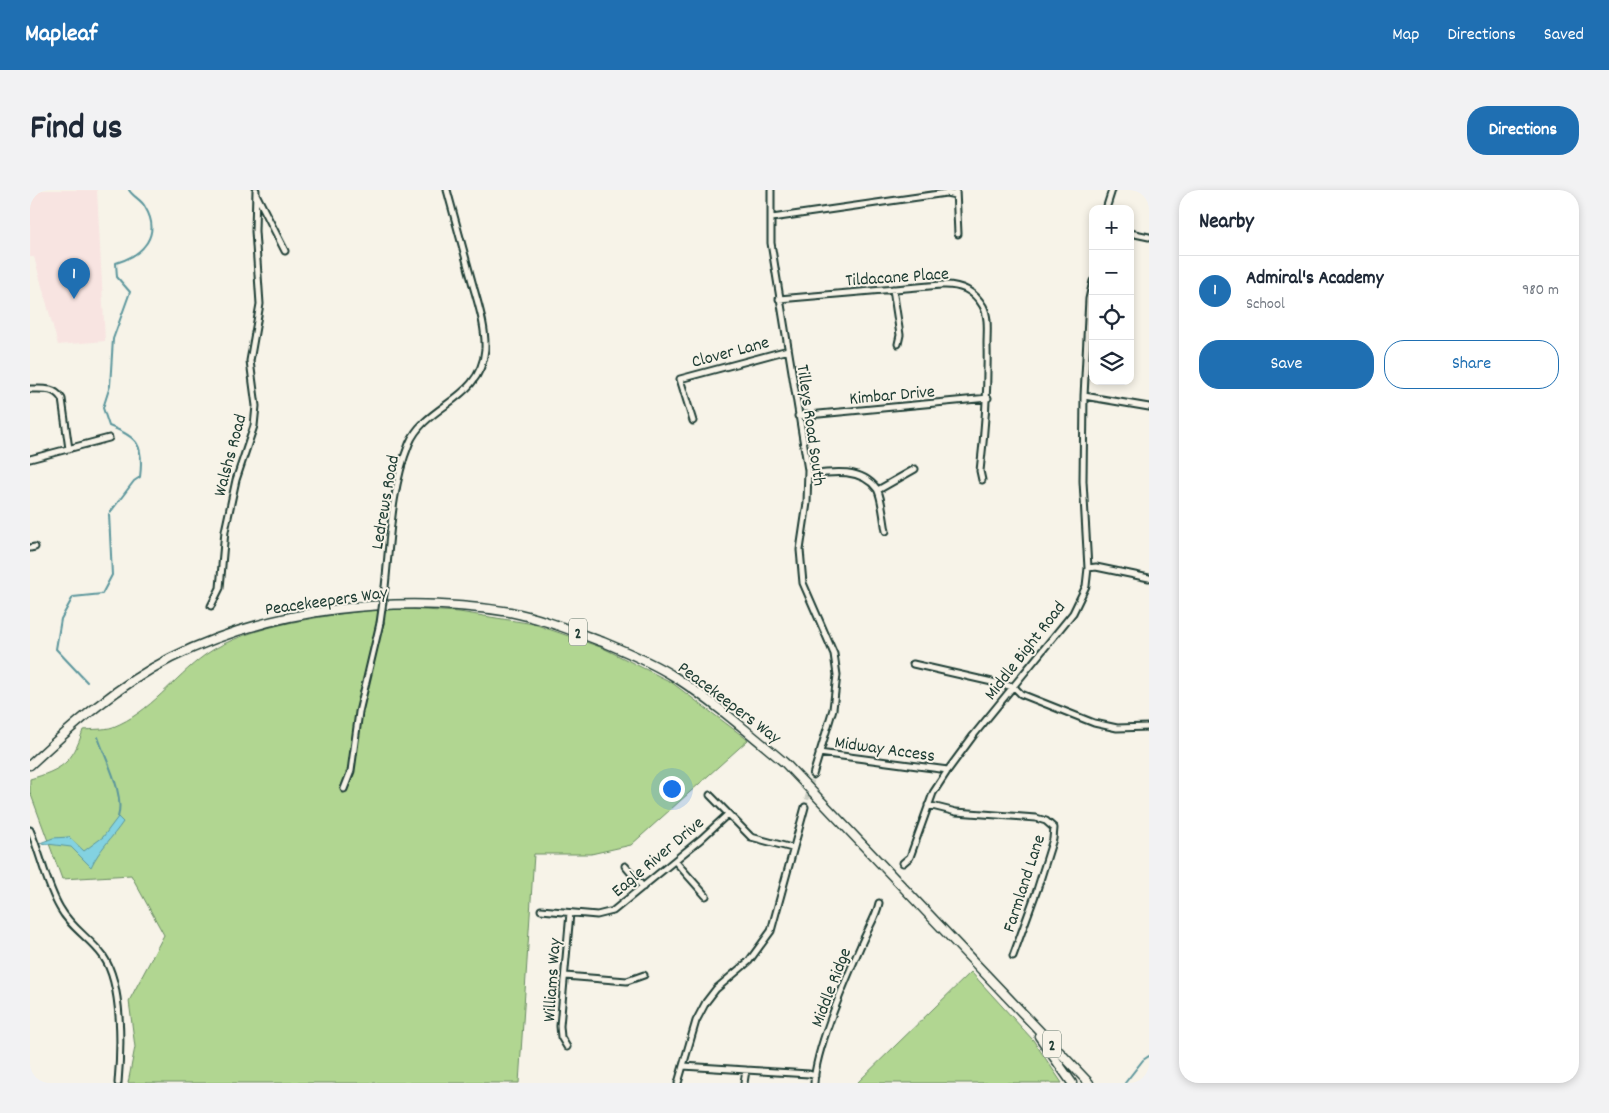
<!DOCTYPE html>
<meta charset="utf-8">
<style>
body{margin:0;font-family:Dekko,sans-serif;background:#f2f2f3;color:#1f2937}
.controls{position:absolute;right:15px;top:15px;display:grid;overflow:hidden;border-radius:10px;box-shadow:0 2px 8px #0003}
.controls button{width:45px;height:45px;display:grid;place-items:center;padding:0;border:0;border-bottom:1px solid #e0e1e3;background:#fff;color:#1f2937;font:25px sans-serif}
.you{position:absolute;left:641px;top:598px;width:18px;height:18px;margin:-12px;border:4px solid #fff;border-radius:50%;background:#1a73e8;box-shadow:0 0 0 8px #1a73e833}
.badge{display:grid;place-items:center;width:32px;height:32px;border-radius:50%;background:#1f6fb2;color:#fff;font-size:16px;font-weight:700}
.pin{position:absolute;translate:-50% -41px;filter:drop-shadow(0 1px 2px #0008)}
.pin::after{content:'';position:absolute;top:26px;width:18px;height:15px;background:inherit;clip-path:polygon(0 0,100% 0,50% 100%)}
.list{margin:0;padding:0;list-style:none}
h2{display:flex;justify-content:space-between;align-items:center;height:65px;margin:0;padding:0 20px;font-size:21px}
h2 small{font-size:16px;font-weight:400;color:#747a83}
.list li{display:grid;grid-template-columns:32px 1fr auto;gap:15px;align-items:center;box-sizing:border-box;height:70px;padding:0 20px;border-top:1px solid #e0e1e3}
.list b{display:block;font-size:19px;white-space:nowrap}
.list p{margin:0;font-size:16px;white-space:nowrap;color:#747a83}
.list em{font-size:16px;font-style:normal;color:#747a83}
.actions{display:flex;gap:10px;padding:15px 20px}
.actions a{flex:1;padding:11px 0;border:1px solid #1f6fb2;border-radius:20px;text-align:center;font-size:18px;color:#1f6fb2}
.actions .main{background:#1f6fb2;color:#fff}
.icon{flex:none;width:28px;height:28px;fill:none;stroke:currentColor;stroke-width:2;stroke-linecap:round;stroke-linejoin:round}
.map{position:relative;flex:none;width:1119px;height:893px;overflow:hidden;border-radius:20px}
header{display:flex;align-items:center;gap:30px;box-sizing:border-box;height:70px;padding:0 25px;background:#1f6fb2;color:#fff}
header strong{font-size:24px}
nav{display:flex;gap:28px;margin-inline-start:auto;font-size:18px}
.intro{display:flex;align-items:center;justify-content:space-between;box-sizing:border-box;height:120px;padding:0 30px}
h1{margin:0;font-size:35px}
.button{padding:12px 22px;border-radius:20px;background:#1f6fb2;color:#fff;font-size:18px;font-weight:700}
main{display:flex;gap:30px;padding:0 30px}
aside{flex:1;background:#fff;border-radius:20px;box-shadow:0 2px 8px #0003}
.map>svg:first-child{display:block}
</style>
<header>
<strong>Mapleaf</strong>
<nav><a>Map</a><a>Directions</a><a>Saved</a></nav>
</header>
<div class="intro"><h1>Find us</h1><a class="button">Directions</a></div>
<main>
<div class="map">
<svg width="1119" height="893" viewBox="0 0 1119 893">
<rect width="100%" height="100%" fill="#f7f3e8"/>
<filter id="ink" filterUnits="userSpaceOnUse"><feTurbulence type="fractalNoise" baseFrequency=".02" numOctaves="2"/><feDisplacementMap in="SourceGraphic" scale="10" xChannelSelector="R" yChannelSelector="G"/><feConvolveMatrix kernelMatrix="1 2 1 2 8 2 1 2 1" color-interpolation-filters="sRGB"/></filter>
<g filter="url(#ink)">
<path fill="#f8e4e1" d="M0,0h67l8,151 -47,4 -24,-88h-4z"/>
<path fill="#b1d691" stroke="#688a62" d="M358,418l71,4 75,12 69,24 68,34 77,58 -117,105 -40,9h-57l-15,229h-391l7,-36 -6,-46 35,-66 -33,-60 -69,4 -32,-87v-13c31,-9 43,-16 53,-49 9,-1 21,0 30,-3 38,-15 60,-49 92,-72 45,-32 128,-40 183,-47z
M941,782l62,68 29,43h-205z"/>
<path fill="#83d2e1" stroke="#5b969c" d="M88,627l5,5c-11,16 -24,28 -32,45l-20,-20 -31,-4 13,-5 16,-1 15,14 19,-14z"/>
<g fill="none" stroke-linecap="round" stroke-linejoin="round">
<path stroke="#5b969c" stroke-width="2" d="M57,492l-31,-33 5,-30 12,-22 29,-3 10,-19 -3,-61 25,-33 6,-4c4,-32 -2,-40 -31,-51l-6,-18 7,-22 3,-47 17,-47 -13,-15 -1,-14c27,-8 46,-28 29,-56 -3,-7 -12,-10 -16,-17
M68,547c8,24 27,57 20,80
M1095,893l18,-23 6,-4"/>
<path stroke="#cccfc4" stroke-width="5" stroke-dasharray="5 2.5" stroke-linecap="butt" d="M775,617l8,-32"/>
<defs>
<path id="minor" d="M741,0v53l37,227 -1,33 -7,47 3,33 31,71 3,21 -4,34 -20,66
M926,0l2,44
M226,4l29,57
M1076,19l6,-19
M742,28l174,-25 10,2
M1100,43l19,4
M863,99l7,46 -2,9
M749,109l162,-14c18,-1 32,4 42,21 6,11 4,26 4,38 1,43 -2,85 -7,127l2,9
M0,199c13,0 24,-2 32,10l7,50
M1054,206l65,11
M768,226l190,-18
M663,231l-13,-42 108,-29
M0,269l79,-21
M778,285c23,-3 53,-8 69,14 5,8 7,33 9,42
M848,300l37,-21
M0,358l5,-1
M1058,378l8,-1 53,11
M355,397c5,-47 6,-99 24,-143 16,-40 72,-43 76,-95 1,-24 -8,-48 -14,-71 -8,-29 -16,-59 -24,-88
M181,416l9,-18 5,-57 11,-51 18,-54 2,-20 -6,-45 10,-57 -5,-73 1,-41
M883,474l101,23 7,7 73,29 23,5 32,-1
M789,563l129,17
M314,599l7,-18 8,-59 21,-89
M680,605l41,42 41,11
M898,615l28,7 80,6 10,3 8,7 -1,11 -16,51 -24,66
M0,640c11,25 16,54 30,78 11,20 30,30 43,48 20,29 18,93 15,127
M645,671l31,35
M873,673l7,-6 23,-64 15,-23 25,-34 100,-123 13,-27 2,-18 -5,-87 1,-85 5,-97 4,-18
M595,676l18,21
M511,720l56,5 16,-4 88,-72 27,-25
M535,786l62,5 17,-6
M537,857l-6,-10 -1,-11 10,-113
M653,876l126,8 6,2
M648,893l18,-62 10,-19 10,-13 33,-28 22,-30 34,-124
M714,893l2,-13
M784,893c2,-36 32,-103 47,-138 6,-15 15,-27 18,-42"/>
<path id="highway" d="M0,575c43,-40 88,-80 141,-107 103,-51 227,-64 339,-46 31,6 63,19 93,30 24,10 50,21 72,35 39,25 74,56 110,86l304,320
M1009,846l33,47"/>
</defs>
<use href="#minor" stroke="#1f3d34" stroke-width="9"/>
<use href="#highway" stroke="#1f3d34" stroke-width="11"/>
<use href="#minor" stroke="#f7f3e8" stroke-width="5"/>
<use href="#highway" stroke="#f7f3e8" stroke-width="8"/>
<defs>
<path id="minor-bridge" d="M350,433l5,-36"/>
</defs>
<use href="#minor-bridge" stroke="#1f3d34" stroke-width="9" stroke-linecap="butt"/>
<use href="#minor-bridge" stroke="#f7f3e8" stroke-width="5"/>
</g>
</g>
<g text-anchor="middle" stroke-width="4" stroke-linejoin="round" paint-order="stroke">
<g fill="#f7f3e8" stroke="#60746a" stroke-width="1">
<rect x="539" y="428.5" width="18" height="27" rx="4"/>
<rect x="1013" y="840.5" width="18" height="27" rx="4"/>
</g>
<g font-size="16" font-weight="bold" fill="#1f3d34">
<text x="548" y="448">2</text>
<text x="1022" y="860">2</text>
</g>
<g font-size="18" fill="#1f3d34" stroke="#f7f3e8">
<text transform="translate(867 86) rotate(-4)" y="6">Tildacane Place</text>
<text transform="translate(700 161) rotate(-15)" y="6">Clover Lane</text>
<text transform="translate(862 204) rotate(-5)" y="6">Kimbar Drive</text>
<text transform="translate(782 235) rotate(82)" y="6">Tilleys Road South</text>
<text transform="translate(199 265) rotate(-75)" y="6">Walshs Road</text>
<text transform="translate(354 312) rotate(-80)" y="6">Ledrews Road</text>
<text transform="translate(296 410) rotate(-8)" y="6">Peacekeepers Way</text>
<text transform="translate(994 460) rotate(-52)" y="6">Middle Bight Road</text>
<text transform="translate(700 512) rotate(37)" y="6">Peacekeepers Way</text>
<text transform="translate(855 558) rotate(8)" y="6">Midway Access</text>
<text transform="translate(627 666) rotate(-40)" y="6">Eagle River Drive</text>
<text transform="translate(993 693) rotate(-72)" y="6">Farmland Lane</text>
<text transform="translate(521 790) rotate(-86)" y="6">Williams Way</text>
<text transform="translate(800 797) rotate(-69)" y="6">Middle Ridge</text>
</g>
</g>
</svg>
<div class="controls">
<button>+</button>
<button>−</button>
<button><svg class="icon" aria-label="locate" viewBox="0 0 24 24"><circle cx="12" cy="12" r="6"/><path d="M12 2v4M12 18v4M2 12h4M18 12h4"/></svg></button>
<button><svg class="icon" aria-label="layers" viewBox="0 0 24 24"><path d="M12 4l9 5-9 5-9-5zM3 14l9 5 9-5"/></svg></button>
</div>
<div class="you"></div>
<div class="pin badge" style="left:44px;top:109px">1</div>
</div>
<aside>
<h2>Nearby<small></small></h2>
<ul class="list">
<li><span class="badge">1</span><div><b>Admiral's Academy</b><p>School</p></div><em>980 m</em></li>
</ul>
<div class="actions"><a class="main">Save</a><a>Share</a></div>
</aside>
</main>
